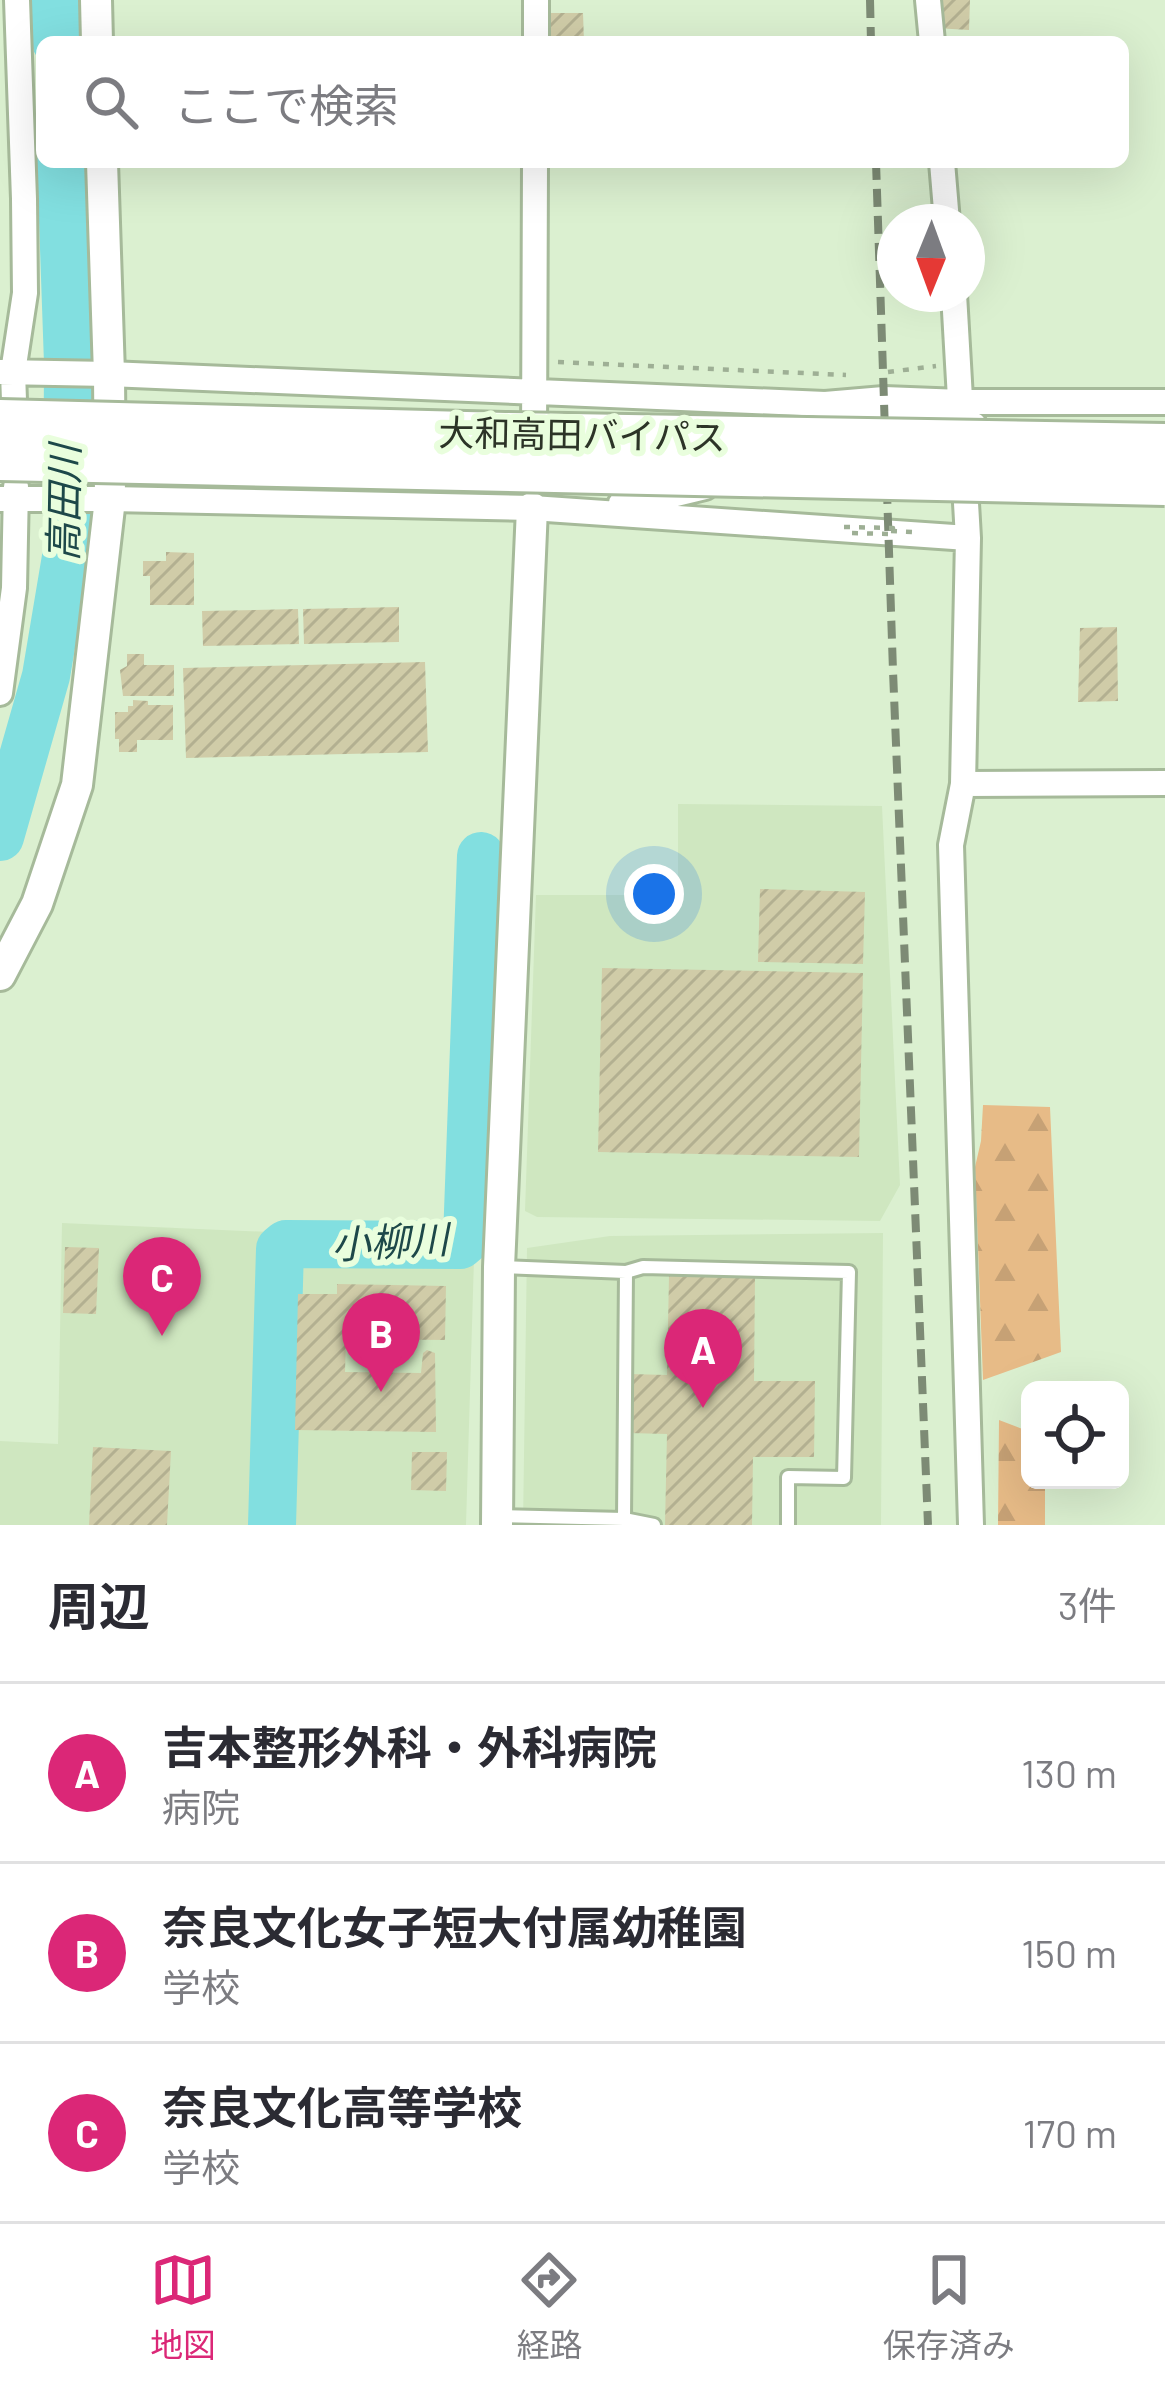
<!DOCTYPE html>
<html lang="ja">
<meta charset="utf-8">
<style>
body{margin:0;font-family:Barlow,"Noto Sans JP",sans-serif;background:#f2f2f3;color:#2b2b33}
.controls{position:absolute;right:36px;bottom:36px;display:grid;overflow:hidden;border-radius:18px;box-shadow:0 12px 48px #0002}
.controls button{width:108px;height:108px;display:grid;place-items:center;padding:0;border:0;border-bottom:3px solid #e1e1e2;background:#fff;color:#2b2b33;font:60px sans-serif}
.compass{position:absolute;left:877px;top:204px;width:108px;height:108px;border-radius:50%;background:#fff;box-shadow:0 12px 48px #0002;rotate:181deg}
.you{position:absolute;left:654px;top:894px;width:42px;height:42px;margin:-30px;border:9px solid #fff;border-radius:50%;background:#1a73e8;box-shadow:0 0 0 18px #1a73e833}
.badge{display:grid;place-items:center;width:78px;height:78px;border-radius:50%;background:#db2777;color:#fff;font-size:39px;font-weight:700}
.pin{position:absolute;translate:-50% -99px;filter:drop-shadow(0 3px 6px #0008)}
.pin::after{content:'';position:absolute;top:63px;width:42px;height:36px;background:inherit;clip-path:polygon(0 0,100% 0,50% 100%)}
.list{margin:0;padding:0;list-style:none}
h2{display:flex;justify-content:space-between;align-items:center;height:156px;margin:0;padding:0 48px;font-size:51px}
h2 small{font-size:39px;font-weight:400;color:#7c7c81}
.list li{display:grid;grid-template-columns:78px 1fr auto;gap:36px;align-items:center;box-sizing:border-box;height:180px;padding:0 48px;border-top:3px solid #e1e1e2}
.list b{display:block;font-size:45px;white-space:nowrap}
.list p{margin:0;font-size:39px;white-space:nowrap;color:#7c7c81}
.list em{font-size:39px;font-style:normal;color:#7c7c81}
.icon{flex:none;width:66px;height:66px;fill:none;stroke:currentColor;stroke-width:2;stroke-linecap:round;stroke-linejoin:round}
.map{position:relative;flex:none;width:1165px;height:1525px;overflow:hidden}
.search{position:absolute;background:#fff;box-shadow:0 12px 48px #0002;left:36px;right:36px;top:36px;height:132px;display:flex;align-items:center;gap:30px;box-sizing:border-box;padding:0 42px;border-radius:18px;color:#7c7c81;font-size:45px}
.sheet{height:696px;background:#fff}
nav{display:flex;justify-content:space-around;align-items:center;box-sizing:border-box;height:168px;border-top:3px solid #e1e1e2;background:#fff;font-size:33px;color:#7c7c81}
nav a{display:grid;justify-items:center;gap:6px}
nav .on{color:#db2777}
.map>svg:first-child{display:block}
</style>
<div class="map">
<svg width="1165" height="1525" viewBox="0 0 1165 1525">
<defs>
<pattern id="forest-firs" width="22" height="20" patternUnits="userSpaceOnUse" patternTransform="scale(3)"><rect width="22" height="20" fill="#e7bb87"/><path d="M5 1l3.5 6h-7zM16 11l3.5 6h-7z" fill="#c6a175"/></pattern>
<pattern id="building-hatch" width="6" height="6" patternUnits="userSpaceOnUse" patternTransform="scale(3)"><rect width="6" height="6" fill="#d0cca8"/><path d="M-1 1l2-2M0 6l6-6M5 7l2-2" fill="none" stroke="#b3b091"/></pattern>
</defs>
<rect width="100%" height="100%" fill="#dbf0d0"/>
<path fill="#cfe7c0" d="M678,804l204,2 18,379 -20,36 -343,-4 -12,-6 11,-316h142z
M62,1223l207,9 -11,293h-258v-84l58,3z
M883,1233l-2,292h-358l4,-277 83,-12z
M295,1258l179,1 -8,266h-176z"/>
<path fill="url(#forest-firs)" d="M983,1105l67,2 11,245 -78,28 -8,-213 6,-26z
M999,1420l31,12v48h15v45h-47z"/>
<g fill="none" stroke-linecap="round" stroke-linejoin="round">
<path stroke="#82dfe0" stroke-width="48" d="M55,0l1,42
M0,837l46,-161 21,-125 1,-188 -7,-201
M272,1525l8,-276 6,-5 174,1 7,-6 14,-383"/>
</g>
<path fill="url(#building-hatch)" d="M936,0h34l-1,30 -34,-2z
M548,13h35l1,29h-35z
M166,552l28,1v52h-44v-29h-7v-15h23z
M399,607v35l-95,2 -1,-35z
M298,609l1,35 -96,2 -1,-35z
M1117,627l1,74 -40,1 2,-74z
M127,654h17v11h30v31h-51l-3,-26 7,-4z
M425,662l3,90 -242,6 -3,-90z
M133,700l15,1v4h25v35h-36v12h-18v-13h-4v-27h13v-6h5z
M760,889l105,3 -2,72 -105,-2z
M602,968l261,5 -4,184 -261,-5z
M65,1247l34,1 -3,66 -33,-1z
M669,1276l86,1 -1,104h61l-1,76h-61l-1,68h-87l2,-91 -39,-1 1,-59 38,1z
M337,1284l109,2 -1,54 -99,-1 -1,33 76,1 2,-20 4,-3 8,3 1,79 -141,-2 3,-136h39z
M93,1447l78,4 -4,74h-78z
M412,1452h35l-1,39 -35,-1z"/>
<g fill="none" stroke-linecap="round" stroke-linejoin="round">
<defs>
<path id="service" d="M500,1267l126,5 -2,247 -123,-3
M626,1272l17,-5 206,5 -5,206 -56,-1v48
M624,1519l30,6"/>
<path id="minor" d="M928,0l4,42
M536,42v-42
M942,162l5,60
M954,294l14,244 -5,246 -12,61 20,680
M0,372l109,2 716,30 59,-5 77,3h204
M824,423l44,-7 94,5 12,4
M15,429l-2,-57 12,-79 -1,-94 -7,-199
M534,446l1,-284
M0,499h110l422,9 436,30
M621,503l22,-1 62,-15
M0,693l14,-105 2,-101
M963,784l202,-1"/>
<path id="tertiary" d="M96,0l1,42
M0,975l37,-71 40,-119 33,-286 -1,-125 -7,-212
M497,1525l2,-258 33,-759"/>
</defs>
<use href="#service" stroke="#a6ba9a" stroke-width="18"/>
<use href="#minor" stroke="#a6ba9a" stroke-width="30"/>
<use href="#tertiary" stroke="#a6ba9a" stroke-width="36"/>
<path stroke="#9eaf95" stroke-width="4.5" stroke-dasharray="6 9" stroke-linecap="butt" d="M558,362l288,13
M888,372l48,-6"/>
<use href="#service" stroke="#fff" stroke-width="12"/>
<use href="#minor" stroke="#fff" stroke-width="24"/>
<use href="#tertiary" stroke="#fff" stroke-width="30"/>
<path stroke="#7d8b75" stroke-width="8" stroke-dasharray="18 9" stroke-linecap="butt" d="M870,0l1,42
M876,162l17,509 35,854"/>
<defs>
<path id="trunk-bridge" d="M0,421l505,13 660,11
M0,459l1165,25"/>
</defs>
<use href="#trunk-bridge" stroke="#a6ba9a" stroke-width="48" stroke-linecap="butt"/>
<path stroke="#9eaf95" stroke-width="4.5" stroke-dasharray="6 9" stroke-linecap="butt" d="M844,527l49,1v6l-43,-1v-3
M891,531l21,1"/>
<use href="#trunk-bridge" stroke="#fff" stroke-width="42"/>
</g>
<g text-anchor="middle" stroke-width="12" stroke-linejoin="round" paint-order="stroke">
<g font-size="36" fill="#2c3427" stroke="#e9fedd">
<text transform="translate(582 435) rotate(1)" y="13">大和高田バイパス</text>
</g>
<g font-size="39" font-style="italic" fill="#1d4849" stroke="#e9fedd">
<text transform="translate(64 503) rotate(-89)" y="14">高田川</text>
<text transform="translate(390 1242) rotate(-3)" y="14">小柳川</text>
</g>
</g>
</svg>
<div class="controls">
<button><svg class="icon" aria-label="locate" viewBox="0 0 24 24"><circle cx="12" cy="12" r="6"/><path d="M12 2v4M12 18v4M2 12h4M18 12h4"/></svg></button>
</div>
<svg class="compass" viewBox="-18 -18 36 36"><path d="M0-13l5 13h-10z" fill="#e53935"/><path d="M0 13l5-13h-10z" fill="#7c7c81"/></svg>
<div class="you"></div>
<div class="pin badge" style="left:703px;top:1408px">A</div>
<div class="pin badge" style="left:381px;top:1392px">B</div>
<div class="pin badge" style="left:162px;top:1336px">C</div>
<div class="search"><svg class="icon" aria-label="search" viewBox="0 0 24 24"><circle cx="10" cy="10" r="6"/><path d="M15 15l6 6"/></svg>ここで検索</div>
</div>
<section class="sheet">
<h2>周辺<small>3件</small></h2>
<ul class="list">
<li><span class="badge">A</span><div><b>吉本整形外科・外科病院</b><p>病院</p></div><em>130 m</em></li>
<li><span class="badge">B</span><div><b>奈良文化女子短大付属幼稚園</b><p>学校</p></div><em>150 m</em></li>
<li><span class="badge">C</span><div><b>奈良文化高等学校</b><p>学校</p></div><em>170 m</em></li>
</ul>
</section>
<nav>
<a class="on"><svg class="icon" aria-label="map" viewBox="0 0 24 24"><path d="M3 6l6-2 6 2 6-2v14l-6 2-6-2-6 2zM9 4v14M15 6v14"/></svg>地図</a>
<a><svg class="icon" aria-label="directions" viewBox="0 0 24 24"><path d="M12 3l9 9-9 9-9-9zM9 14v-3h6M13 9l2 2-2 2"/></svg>経路</a>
<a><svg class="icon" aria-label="saved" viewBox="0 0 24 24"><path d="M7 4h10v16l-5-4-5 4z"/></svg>保存済み</a>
</nav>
